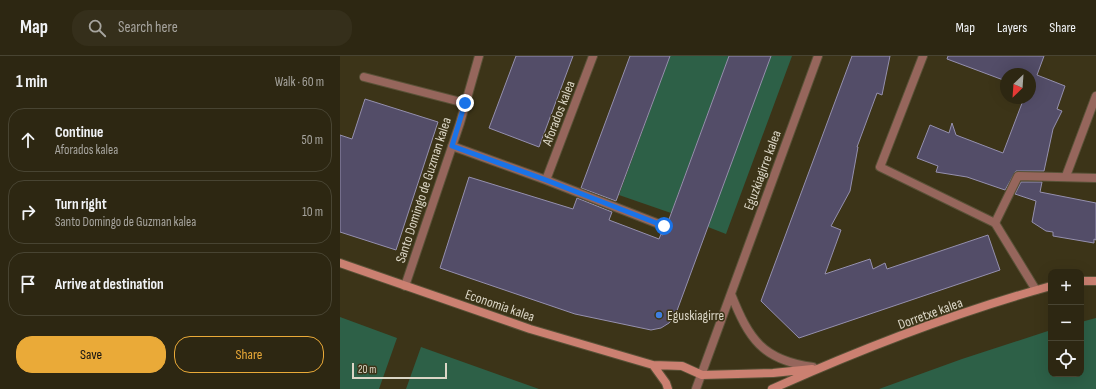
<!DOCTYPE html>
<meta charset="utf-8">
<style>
body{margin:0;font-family:"Sofia Sans Condensed",sans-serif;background:#352f1b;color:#f1f3f6}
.controls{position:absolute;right:12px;bottom:12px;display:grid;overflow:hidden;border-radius:8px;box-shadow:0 4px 16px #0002}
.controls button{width:36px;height:36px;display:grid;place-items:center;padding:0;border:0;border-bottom:1px solid #484432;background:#2d2712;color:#f1f3f6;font:20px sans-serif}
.compass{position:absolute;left:660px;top:12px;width:36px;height:36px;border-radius:50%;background:#2d2712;box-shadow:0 4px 16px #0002;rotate:205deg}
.scale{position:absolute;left:12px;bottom:10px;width:95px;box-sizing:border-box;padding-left:4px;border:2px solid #dbd6c6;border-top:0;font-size:11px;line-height:14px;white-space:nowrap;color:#dbd6c6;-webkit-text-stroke:3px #3c3418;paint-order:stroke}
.stop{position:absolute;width:12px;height:12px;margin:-9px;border:3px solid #1a73e8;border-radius:50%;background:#fff}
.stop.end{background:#1a73e8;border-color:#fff;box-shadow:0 1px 4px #0008}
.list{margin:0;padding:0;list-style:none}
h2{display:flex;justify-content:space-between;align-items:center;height:52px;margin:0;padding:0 16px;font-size:17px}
h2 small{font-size:13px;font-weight:400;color:#a7a59f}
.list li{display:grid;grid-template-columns:26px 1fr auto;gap:12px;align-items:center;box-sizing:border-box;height:64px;margin:0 8px 8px;padding:0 8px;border:1px solid #484432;border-radius:16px}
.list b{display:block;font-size:15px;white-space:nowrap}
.list p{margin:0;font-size:13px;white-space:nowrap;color:#a7a59f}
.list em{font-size:13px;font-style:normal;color:#a7a59f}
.actions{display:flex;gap:8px;padding:12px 16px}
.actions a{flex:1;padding:9px 0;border:1px solid #eaaa38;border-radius:16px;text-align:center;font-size:14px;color:#eaaa38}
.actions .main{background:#eaaa38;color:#111}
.icon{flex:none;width:22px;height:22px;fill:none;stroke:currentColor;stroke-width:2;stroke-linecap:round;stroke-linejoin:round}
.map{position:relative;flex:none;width:756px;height:333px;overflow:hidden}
header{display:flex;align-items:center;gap:24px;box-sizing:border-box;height:56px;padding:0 20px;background:#2d2712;border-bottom:1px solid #484432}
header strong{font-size:19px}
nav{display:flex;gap:22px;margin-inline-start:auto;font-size:14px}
.search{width:280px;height:36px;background:#352f1b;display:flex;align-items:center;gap:10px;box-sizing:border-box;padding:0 14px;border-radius:16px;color:#a7a59f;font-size:15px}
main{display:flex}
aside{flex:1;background:#2d2712}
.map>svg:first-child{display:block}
</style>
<header>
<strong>Map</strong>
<div class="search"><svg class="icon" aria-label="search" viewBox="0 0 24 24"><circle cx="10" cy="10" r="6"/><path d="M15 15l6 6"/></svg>Search here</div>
<nav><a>Map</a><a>Layers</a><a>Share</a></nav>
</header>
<main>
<aside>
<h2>1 min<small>Walk · 60 m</small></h2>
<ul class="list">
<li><svg class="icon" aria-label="ahead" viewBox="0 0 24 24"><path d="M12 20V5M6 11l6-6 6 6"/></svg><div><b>Continue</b><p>Aforados kalea</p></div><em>50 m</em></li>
<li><svg class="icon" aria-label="right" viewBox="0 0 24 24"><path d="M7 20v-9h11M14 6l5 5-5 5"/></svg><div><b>Turn right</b><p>Santo Domingo de Guzman kalea</p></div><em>10 m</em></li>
<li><svg class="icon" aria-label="arrive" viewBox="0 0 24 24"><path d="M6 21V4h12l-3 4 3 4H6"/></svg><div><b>Arrive at destination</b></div></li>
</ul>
<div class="actions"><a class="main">Save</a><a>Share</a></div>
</aside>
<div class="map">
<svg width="756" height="333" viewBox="0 0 756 333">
<rect width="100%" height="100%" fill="#3c3418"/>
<path fill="#2d6047" d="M330,0h59l-58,157 -52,-18z
M431,0h21l-66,178 -18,-7z
M0,261l57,21 -18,51h-39z
M756,262v71h-217l83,-30 89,-29v44h30v-52z
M81,291l118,42h-133z"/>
<path fill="#534d68" stroke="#9590ae" d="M176,0h57l-34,91 -50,-19z
M290,0h40l-54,145 -35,-13z
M389,0h42l-96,260 -6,7 -8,5 -10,2 -76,-16 -135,-46 29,-91 104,32 4,-11 35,14 -3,8 50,19 2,-5 2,1 6,-7 -1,-6z
M512,0h38l-8,39 -5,-2 -20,54h1l-8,44 -19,35 10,4 -16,44 45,-15 3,10 12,-6 2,6 101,-34 12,35 -201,68 -38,-37z
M608,0h96l-7,19 28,11 -8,23 5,2 -9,18 -9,42h-28l-11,19 -38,-13 -31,-5 2,-6 -21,-8 13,-33 19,8 3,-10 4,12 47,18 21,-55h6v-24h-24v7l-59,-22z
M25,43l73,23 -42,128 -56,-18v-97l12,4z
M681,126h21l-2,10 56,11v37l-2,-1v4l-41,-7v-4l-7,-1 -14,-9 4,-21 -21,-7z"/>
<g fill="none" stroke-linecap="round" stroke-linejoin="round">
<defs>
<path id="lane" d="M655,167l41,67"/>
<path id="street" d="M583,0l-43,111 115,56 23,-47 78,2
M24,21l101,26
M112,90l94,34 47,-124
M726,120l30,-80
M206,124l118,46
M65,230l55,-163 19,-67
M391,238c18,45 31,66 82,73
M356,333l122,-333"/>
<path id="secondary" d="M0,207l190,66 123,36 13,18 2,6
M741,225h15
M313,309l29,1 20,9 71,-2 39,-4
M432,333c89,-40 185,-77 279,-103"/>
</defs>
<use href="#lane" stroke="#595137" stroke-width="10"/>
<use href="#street" stroke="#595137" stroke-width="10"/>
<use href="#secondary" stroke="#595137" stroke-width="10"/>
<use href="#lane" stroke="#96665c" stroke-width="8"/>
<use href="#street" stroke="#96665c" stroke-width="8"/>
<use href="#secondary" stroke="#cb8071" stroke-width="8"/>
</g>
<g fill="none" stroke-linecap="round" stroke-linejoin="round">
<path stroke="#1a73e8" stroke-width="5" d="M125,47l-13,43 94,34 118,46"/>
</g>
<circle fill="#3f7fe0" stroke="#3c3418" stroke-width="1.5" cx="319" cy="259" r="4"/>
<g text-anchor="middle" stroke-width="3" stroke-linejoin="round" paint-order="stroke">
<g font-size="14" fill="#dbd6c6" stroke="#3c3418">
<text transform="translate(218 57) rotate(-69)" y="5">Aforados kalea</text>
<text transform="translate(422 114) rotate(-70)" y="5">Eguzkiagirre kalea</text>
<text transform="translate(83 134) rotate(-72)" y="5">Santo Domingo de Guzman kalea</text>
<text transform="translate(160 249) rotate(19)" y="5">Economia kalea</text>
<text transform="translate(590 257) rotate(-20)" y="5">Dorretxe kalea</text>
</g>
<g font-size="14" fill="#dbd6c6" stroke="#3c3418" text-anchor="start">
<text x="327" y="264">Eguskiagirre</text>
</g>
</g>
</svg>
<div class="controls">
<button>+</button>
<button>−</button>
<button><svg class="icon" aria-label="locate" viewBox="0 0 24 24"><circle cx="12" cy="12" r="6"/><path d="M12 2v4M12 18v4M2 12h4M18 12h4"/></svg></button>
</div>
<svg class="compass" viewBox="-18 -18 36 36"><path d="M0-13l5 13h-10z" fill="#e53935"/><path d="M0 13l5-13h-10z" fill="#a7a59f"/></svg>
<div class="scale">20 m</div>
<div class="stop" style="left:324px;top:170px"></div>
<div class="stop end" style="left:125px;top:47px"></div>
</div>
</main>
